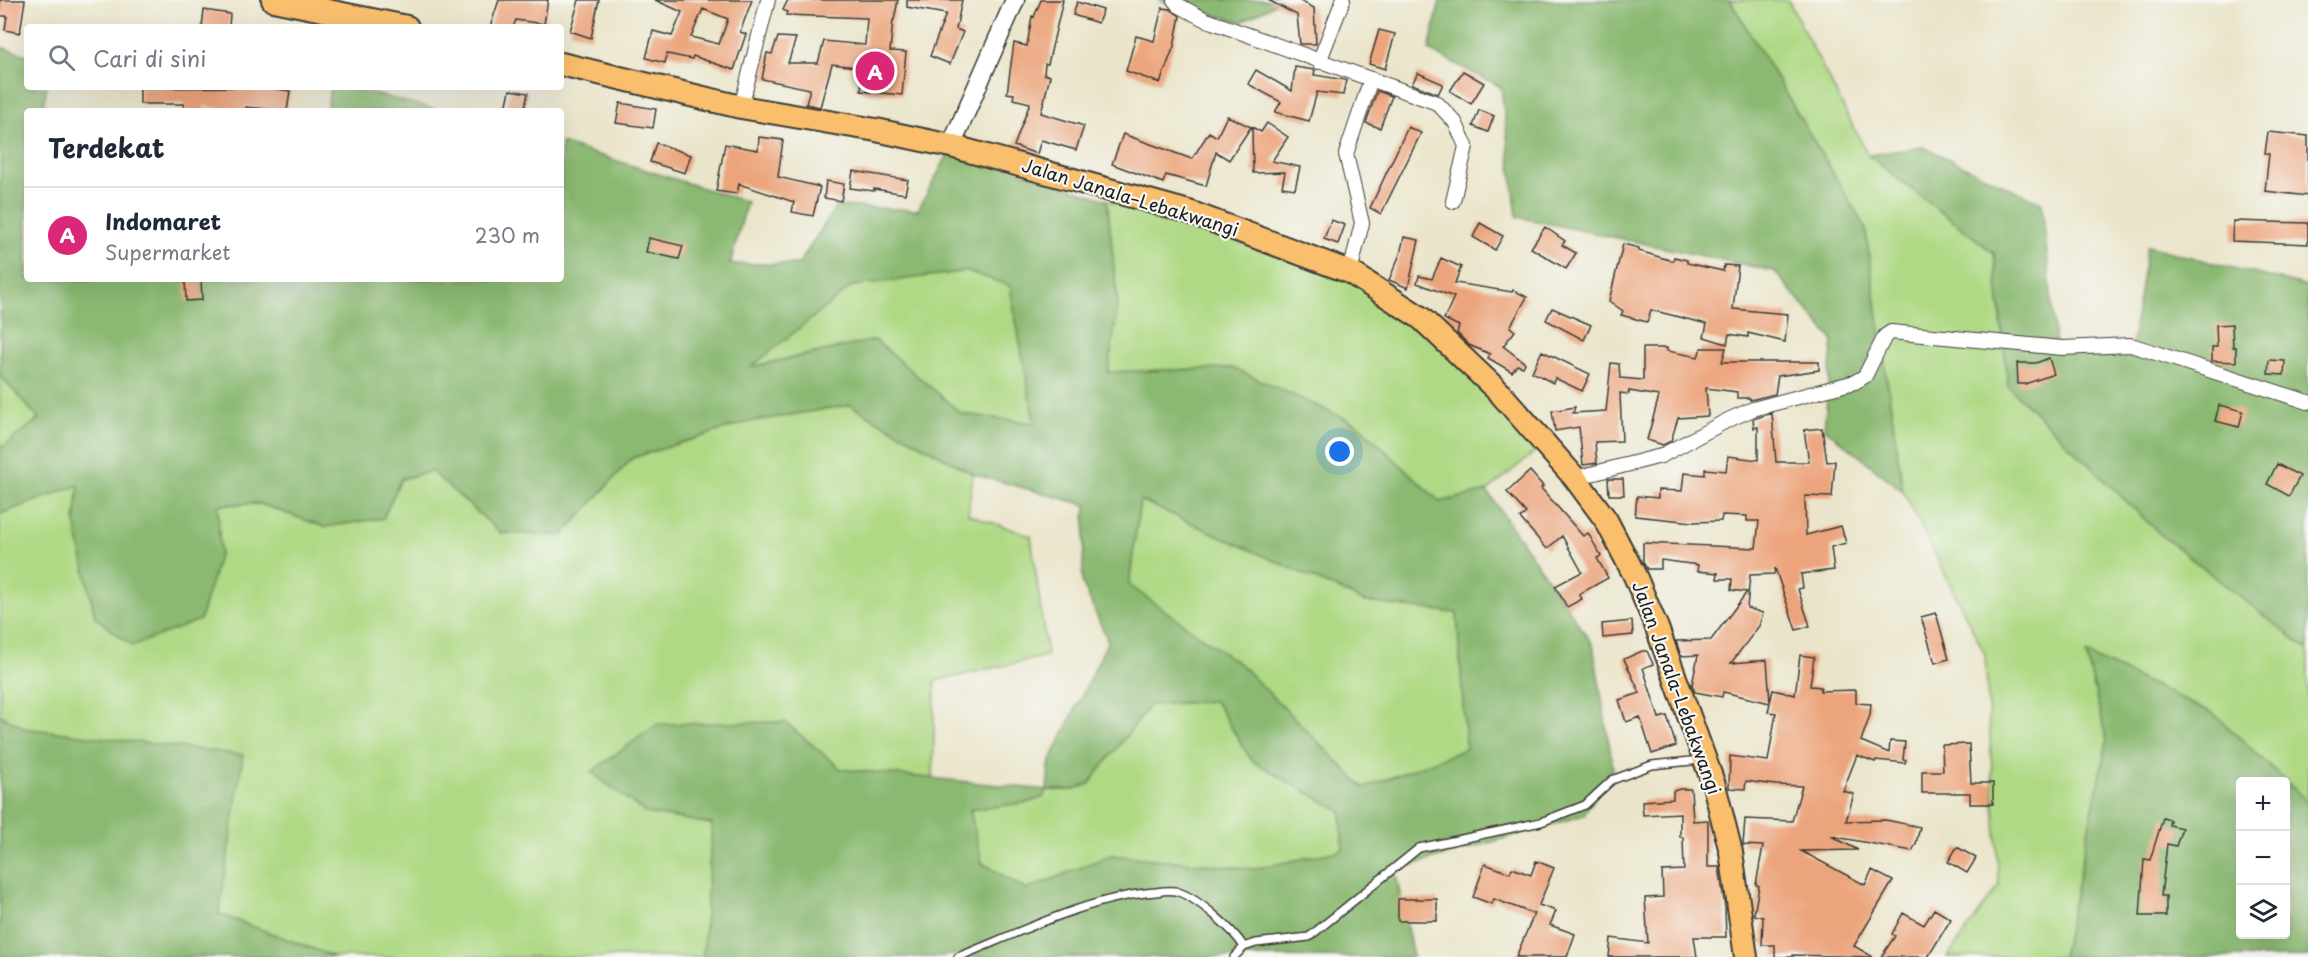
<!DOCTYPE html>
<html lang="id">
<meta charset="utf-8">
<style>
body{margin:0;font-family:"Playpen Sans",sans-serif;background:#f2f2f3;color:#1f2937}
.controls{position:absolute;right:18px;bottom:18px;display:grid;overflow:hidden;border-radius:6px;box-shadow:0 6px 24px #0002}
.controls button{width:54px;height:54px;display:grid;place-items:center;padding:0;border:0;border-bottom:2px solid #e0e1e3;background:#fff;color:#1f2937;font:30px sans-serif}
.you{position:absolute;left:1340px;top:452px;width:21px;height:21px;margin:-15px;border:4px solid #fff;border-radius:50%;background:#1a73e8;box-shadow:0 0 0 9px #1a73e833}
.badge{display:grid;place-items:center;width:39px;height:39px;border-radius:50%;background:#db2777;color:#fff;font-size:20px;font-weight:700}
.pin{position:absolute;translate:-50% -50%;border:3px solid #fff;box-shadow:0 2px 6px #0006}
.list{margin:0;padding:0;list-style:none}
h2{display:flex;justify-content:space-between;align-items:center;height:78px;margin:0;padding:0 24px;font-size:26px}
h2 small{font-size:20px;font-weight:400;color:#747a83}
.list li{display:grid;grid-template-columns:39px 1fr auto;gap:18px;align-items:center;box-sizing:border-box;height:96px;padding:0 24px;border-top:2px solid #e0e1e3}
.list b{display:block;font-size:22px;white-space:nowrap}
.list p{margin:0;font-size:20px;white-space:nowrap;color:#747a83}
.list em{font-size:20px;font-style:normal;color:#747a83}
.icon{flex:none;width:33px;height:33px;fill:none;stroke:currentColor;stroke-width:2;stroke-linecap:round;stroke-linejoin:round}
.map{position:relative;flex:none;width:2308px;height:957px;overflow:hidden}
.search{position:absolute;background:#fff;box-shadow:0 6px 24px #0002;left:24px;top:24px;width:540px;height:66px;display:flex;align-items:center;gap:15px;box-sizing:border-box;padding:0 21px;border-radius:6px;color:#747a83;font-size:22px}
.panel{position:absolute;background:#fff;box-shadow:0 6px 24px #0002;left:24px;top:108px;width:540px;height:174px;border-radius:6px}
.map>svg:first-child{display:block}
</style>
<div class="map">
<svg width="2308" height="957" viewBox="0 0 2308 957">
<rect width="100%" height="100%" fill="#f6f6f2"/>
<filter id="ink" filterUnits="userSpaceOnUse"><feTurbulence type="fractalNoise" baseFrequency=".0167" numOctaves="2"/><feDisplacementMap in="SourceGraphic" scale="12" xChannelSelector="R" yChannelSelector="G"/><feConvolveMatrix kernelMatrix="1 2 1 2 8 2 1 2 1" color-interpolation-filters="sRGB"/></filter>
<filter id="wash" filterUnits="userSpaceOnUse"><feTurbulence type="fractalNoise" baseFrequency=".008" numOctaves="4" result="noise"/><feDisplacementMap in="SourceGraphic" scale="24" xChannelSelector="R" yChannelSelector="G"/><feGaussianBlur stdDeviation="1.35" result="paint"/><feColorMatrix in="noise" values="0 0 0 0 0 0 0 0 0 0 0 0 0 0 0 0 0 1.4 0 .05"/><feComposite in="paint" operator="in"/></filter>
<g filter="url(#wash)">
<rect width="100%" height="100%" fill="#eae5ca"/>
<path fill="#afd984" stroke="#667a50" stroke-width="1.5" d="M1730,0h58l80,155 126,98 14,133 153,149 147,115v152l-95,-89 -127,-58 21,86 -45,216h-115l52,-71 -14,-232 -82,-163 -38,-264z
M1107,200l244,78 105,79 85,90 -54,44 -47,11 -83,-78 -124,-56 -126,4 11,-66z
M967,271l43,14 25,139 -73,-10 -87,-74 -126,27 103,-81z
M0,375l39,44 -39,30z
M850,405l123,69 -5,40 63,22 16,120 -112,25 -2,98 -92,-10 -56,-47 -193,50 54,41 66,11 -9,133h-368l-116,-43 -195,-186 -24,-13v-201l79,-29 -4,38 145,30 -3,-48 43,-1 65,23 58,-9 18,-39 30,-8 70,62 62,2 69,-77 116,-36z
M1140,500l226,102 91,11 9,136 -102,39 -123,-123 -112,-80z
M1215,701l37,60 89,50 2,39 -89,19 -143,-14 -85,35 -44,-27 -12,-53 60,-8 17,-12h26l16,-6 61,-79z"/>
<path fill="#8bb972" stroke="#546a47" stroke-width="1.5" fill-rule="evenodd" d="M1159,0h123l-40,22z
M1440,0h290l135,227 38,264 -79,-63 9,-88 -59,-69 -257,-54 -16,-130 -72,-37z
M0,47l27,8v32h20l-5,24h-15v168h534v-136l186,59 -17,62h69l37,-58 82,4 33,-61 156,51 11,106 -10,66 125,-4 124,56 83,78 47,-11 106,154 20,123 -29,47 -189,55 18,87h-451v-3l-29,3h-230l9,-133 -66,-11 -55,-41 67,-48 127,-2 56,47 206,21 2,-24 5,-13 54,-112 -26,-59 4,-77 -113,-31 -123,-69 -102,17 -116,36 -69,77 -62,-2 -70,-62 -30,8 -18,39 -58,9 -67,-24 -40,2 2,48 -20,67 -68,26 -37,-29 -20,-94 4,-38 -79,29v-65l39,-30 -39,-44zM967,271l43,15 24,137 -72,-9 -87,-74 -124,27 101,-81zM1140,500l226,102 91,11 9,136 -102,39 -123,-123 -112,-80zM1215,701l37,60 89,50 2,39 -89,19 -143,-14 -85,35 -44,-27 -12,-53 60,-8 14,-5 3,-7h26l16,-6 61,-79z
M331,87h16l95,24h-116z
M1923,147l119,56 14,143 75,5 16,-105 161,41v363l-147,-115 -153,-149 -14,-133 -126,-98z
M2086,654l127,59 95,89v155h-246l45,-216zM2240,782h46v152h-46z
M0,715l24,13 219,27 -24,159 116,43h-335z"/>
<g id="blocks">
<path fill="#eca47c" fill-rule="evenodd" d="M0,0h25l-5,33 -15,-3 2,-14h-7z
M499,0h49l-4,24 -28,-4 -3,7h-23z
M579,0h20l-8,38 -21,-7z
M655,0h97l-12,32 6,2 -12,36 -41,-14 -1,3 -25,-5 -2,9 -19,-5 7,-27 19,5 10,-24zM703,9l25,10 -9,25 -28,-7z
M788,0h110l-4,20h-1l-3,31 16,1 -4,43 -41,-4 2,-23 -31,-4 -12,43 -14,-3 4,-15 -48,-10 5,-26 5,1 6,-17 18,1 -8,25h30l6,-22 41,4 2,-27 -81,-3 1,-3 -4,-2z
M907,0h55l-6,29 7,3 -13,32 -20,-8 16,-42 -39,-7z
M1041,0h22l-15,64h-3l-1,10 6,2 -9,37 43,13 -8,24 -35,-10 -4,14 -23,-8 16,-43 -17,-4 1,-5 -7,-1 7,-50 13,3 5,-30 2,1z
M1268,0h30l16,8 2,36h-16l-3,-29z
M1077,2l26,8 -5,13 -25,-8z
M1162,8l8,1 10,7 -6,30 -14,37 -34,-12 10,-35 18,5z
M204,10l26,4 -1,13h-27z
M1379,30l16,4 -10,35 -16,-5z
M1295,67l20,3 -1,5 32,5 -3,15 -26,-3 -8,29 -34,-9 6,-10 -33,-18 8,-14 36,21z
M1463,71l21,12 -13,21 -21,-13z
M1418,73l25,11 -5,10 -26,-10z
M265,87l25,4 -3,20 -41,-4v4h-17l-25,-5 1,5h-21v-7h-44v-16z
M510,90l18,3 -4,18 -18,-2z
M1377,91l15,5 -12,32 -14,-5z
M620,103l36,6 -3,19 -37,-5z
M1479,110l15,6 -6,16 -15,-6z
M1227,116l24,11 -22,33 -13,-8 -10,34 -40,-11 -3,8 -51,-19 11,-30 69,25 17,-27 8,5z
M1267,123l21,14 -16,24 28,6 -5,22 -13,-2 3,-15 -32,1 -1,-46 9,5z
M1408,127l13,6 -40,81 -11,-6z
M2268,132l40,4v60l-43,-5 4,-37 -4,-1z
M759,137l24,3 -5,37 42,10 -7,29 -21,-4 2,-10 -55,-18 -2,10 -21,-3 9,-47 33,6z
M656,143l35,12 -6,18 -35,-11z
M853,171l55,9 -3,14 -31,-5v2l-24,-3z
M826,181l18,3 -3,17 -17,-3z
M1331,220l14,5 -7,19 -14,-5z
M2233,221l75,2v21l-76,-3z
M1480,223l23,13 -8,14 -22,-13z
M1545,227l20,14 -3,4 14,8 -10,16 -35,-21z
M1404,237l15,3 -11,48 -19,-8 11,-26z
M649,238l34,8 -4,13 -33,-7z
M1623,244l16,4v3l34,10 1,-4 13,3v3l36,8 1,-6 14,1 -5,43 55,5 -3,28 -37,-9v4l-19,-3 -2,10 -23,-7 3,-13 -56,-14 -4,12 -26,-7 2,-4 -14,-10z
M1441,258l20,9 -6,16 57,9 1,-2 14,7 -17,30 5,4 -12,15 22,17 -2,4 -6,-2 -5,7 -24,-14 2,-4 -21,-9 -12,-12 2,-7 -15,-7 10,-22 -37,-14 2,-7 13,3z
M185,279h16l1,21 -16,1z
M1552,308l39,17 -7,15 -38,-20z
M2232,324l1,23h3v15l-24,-1v-14h5l-1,-22z
M1643,348h24v3l31,6 3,-9h25l-4,14h97v8l-41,6 -3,18 -25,6v-2h-13v-6l-31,-4 2,28 -30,2 -7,23 -8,4 -16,-5 12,-44 -30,-5v3l-9,-1 2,48 -27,1 2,21 -14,2 -4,-38 -24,4 -3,-20 23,-4 -2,6 33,-2 5,-48 8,1 1,14 23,2z
M1542,351l48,23 -8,17 -27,-13 -2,5 -21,-11z
M2049,358l5,16 -29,10h-7l-1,-21h19z
M2269,360l16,1 -1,14 -16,-1z
M2219,405l24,6 -4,16 -24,-6z
M1772,413l4,49h33l-5,-32 18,-2 5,34 8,-1 -3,36 -27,-1 1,39 35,-9 5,17 -15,4 3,23 -33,4 2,14 -5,1 12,37 -14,4 -21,-62 -1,6 -24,1 -3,33 16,5 -4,13 -28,37 36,-3 3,42 3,-12 22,5 5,-40 14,2 -4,29 11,1 -1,4 36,-1v13l15,1 -1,11 -9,26 28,12 1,-12 15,1 -2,17 3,1 -1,3 -29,-3 -1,2 -18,-7 -14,36 11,3 -8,27 40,-1 34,7 -4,17 -4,7 -81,-15 27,14 -57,1 64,34 7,-15 21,11 -39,65 19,11 -80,-2v2h-18v-12h-13l1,-28 -9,-2 5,-29 -3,-1 7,-39 -20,-1 2,-26 47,2 10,-35 -26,-1 -30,-4 -1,8 -16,-1 1,-32 38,5 8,-48 -8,-1 2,-9 -47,-11 -1,5 -27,-5 -3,-7 6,-30 -17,1 -5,-15 35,-1 36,-48 -16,-2 1,-11h-15l1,-6 -21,-2 1,-6 -37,-5v9h-14l-4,-7v-19l113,5 3,-27h-12v-5l-25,-1 -1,6 -28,1 -58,-6 2,-20 21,2v-8l24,1 2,-18 21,2v-6l21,2 2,-15 30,4v-33l-4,1 -1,-9z
M2277,464l23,12 -11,20 -22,-12z
M1530,471l13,15 -2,2 42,48 5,-3 13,23 -4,2 11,20 -29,16 3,5 -15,8 -12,-21 27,-14 -20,-36 -15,13 -27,-31 6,-5 -19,-21z
M1608,479h15l1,16h-15z
M1936,613l13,46 -14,4 -14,-46z
M1632,621l1,14 -30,3 -1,-14z
M1642,651h5l6,13 -10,4 16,50 8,-2 9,30 -24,8 -12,-37 -14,5 -7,-22 21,-7 -16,-34z
M1969,744l2,39h22v21h-23v-11h-48v-22h21l-1,-26z
M1680,789h11l2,32 15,-1v47h11l6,41 1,29h-32l3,20h-88l2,-19 37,5 -3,-45 18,-1 -1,-26 22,-1 -1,-33h-3v-24l-37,2 -1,-14 31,-2v-8z
M2163,818l7,2 -1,5 13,3 -6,18 -9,-2 -6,52h5v20h-26l4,-57 6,1z
M1957,847l19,11 -9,15 -19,-11z
M1536,861l18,7 -15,37 17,6 -6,14 25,9 -8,23h-51l18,-43 -40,-15 -2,5 -19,-7 12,-33 25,9 2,-5 19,7z
M1398,899h39v22h-39z
M1934,909l17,10 -23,38h-47l14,-21 -3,-2 11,-21 21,12z"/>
</g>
</g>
<g filter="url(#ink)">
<use href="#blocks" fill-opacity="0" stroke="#3b3a36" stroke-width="1.5"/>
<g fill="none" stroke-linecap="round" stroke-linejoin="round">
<defs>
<path id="service" d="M958,957c60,-24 134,-61 198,-65 6,-1 13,-2 19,-1 21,5 58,38 69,56l12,-4 53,-6 110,-89 122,-26 44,-17 27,-25 40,-15 49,-5
M1234,957l10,-10"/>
<path id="minor" d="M1174,0l4,5 26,14 233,84 18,19 11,24 -13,55
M1319,62l24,-62
M741,107l27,-107
M1350,272l12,-49 -16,-69 25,-75
M1575,478l86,-22 67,-36 25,-11 102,-27 10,-6 20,-40 6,-4 171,16 69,-3 177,57"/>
<path id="tertiary" d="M951,146l64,-146"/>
<path id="primary" d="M273,0l134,27
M561,64l180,43 135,23 75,16 238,66 161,60 71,46 79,75 75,85 31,42 29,56 22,52 57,157 17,67 15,105"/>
</defs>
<use href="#service" stroke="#3b3a36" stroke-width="10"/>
<use href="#minor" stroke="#3b3a36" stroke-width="16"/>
<use href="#tertiary" stroke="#3b3a36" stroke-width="21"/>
<use href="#primary" stroke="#3b3a36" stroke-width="26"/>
<use href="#service" stroke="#fff" stroke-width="7"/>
<use href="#minor" stroke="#fff" stroke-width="14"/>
<use href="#tertiary" stroke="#fff" stroke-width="18"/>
<use href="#primary" stroke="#f9bf6d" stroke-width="22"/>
</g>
</g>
<g text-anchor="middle" stroke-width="4.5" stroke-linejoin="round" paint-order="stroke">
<g font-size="18" fill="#1c1c1c" stroke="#f6f6f2">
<text transform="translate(1130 198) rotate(17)" y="6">Jalan Janala–Lebakwangi</text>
<text transform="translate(1676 688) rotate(70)" y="6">Jalan Janala–Lebakwangi</text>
</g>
</g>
</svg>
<div class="controls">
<button>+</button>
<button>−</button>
<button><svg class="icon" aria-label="layers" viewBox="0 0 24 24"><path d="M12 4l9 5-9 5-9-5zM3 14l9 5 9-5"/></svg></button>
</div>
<div class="you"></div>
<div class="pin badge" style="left:875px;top:71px">A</div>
<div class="search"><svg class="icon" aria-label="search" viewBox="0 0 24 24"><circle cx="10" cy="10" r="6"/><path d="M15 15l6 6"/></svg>Cari di sini</div>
<section class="panel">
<h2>Terdekat<small></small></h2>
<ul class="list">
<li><span class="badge">A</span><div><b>Indomaret</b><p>Supermarket</p></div><em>230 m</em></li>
</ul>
</section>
</div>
